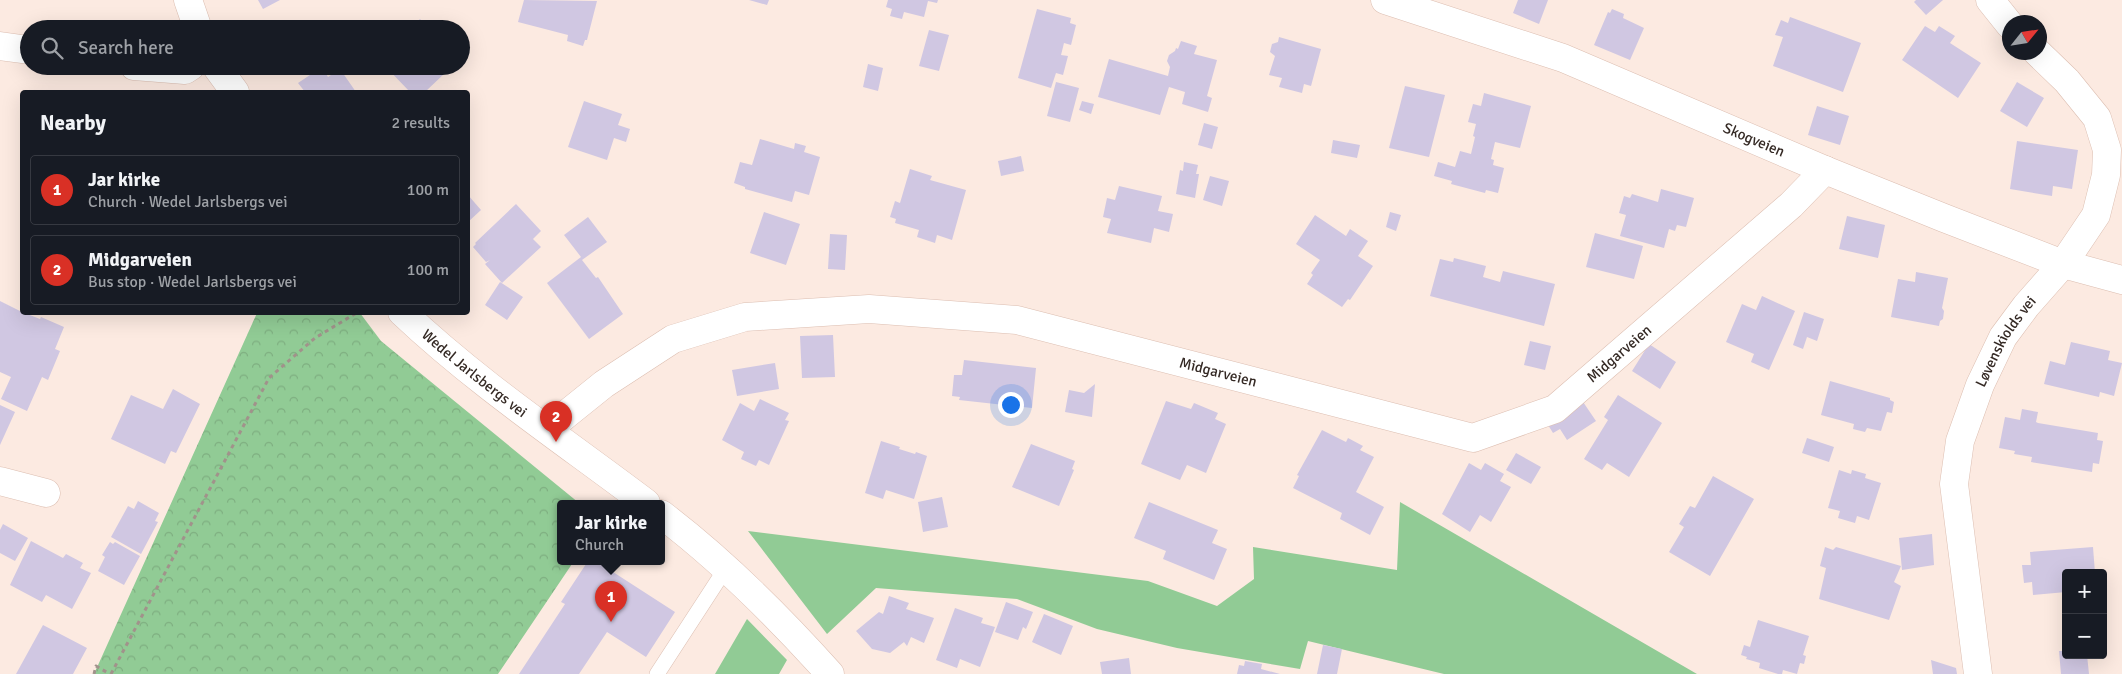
<!DOCTYPE html>
<meta charset="utf-8">
<style>
body{margin:0;font-family:Signika,sans-serif;background:#20242c;color:#f1f3f6}
.controls{position:absolute;right:15px;bottom:15px;display:grid;overflow:hidden;border-radius:5px;box-shadow:0 5px 20px #0002}
.controls button{width:45px;height:45px;display:grid;place-items:center;padding:0;border:0;border-bottom:1px solid #363941;background:#171b24;color:#f1f3f6;font:25px sans-serif}
.compass{position:absolute;left:2002px;top:15px;width:45px;height:45px;border-radius:50%;background:#171b24;box-shadow:0 5px 20px #0002;rotate:60deg}
.you{position:absolute;left:1010px;top:404px;width:18px;height:18px;margin:-12px;border:4px solid #fff;border-radius:50%;background:#1a73e8;box-shadow:0 0 0 8px #1a73e833}
.badge{display:grid;place-items:center;width:32px;height:32px;border-radius:50%;background:#d93025;color:#fff;font-size:16px;font-weight:700}
.pin{position:absolute;translate:-50% -41px;filter:drop-shadow(0 1px 2px #0008)}
.pin::after{content:'';position:absolute;top:26px;width:18px;height:15px;background:inherit;clip-path:polygon(0 0,100% 0,50% 100%)}
.popup{position:absolute;left:557px;top:500px;width:108px;height:65px;box-sizing:border-box;display:grid;place-content:center;border-radius:5px;background:#171b24;filter:drop-shadow(0 1px 4px #0005);font-size:16px;white-space:nowrap;color:#9ea1a6}
.popup b{font-size:19px;color:#f1f3f6}
.popup::after{content:'';position:absolute;left:50%;top:100%;margin-left:-10px;border:10px solid transparent;border-top-color:#171b24}
.list{margin:0;padding:0;list-style:none}
h2{display:flex;justify-content:space-between;align-items:center;height:65px;margin:0;padding:0 20px;font-size:21px}
h2 small{font-size:16px;font-weight:400;color:#9ea1a6}
.list li{display:grid;grid-template-columns:32px 1fr auto;gap:15px;align-items:center;box-sizing:border-box;height:70px;margin:0 10px 10px;padding:0 10px;border:1px solid #363941;border-radius:5px}
.list b{display:block;font-size:19px;white-space:nowrap}
.list p{margin:0;font-size:16px;white-space:nowrap;color:#9ea1a6}
.list em{font-size:16px;font-style:normal;color:#9ea1a6}
.icon{flex:none;width:28px;height:28px;fill:none;stroke:currentColor;stroke-width:2;stroke-linecap:round;stroke-linejoin:round}
.map{position:relative;flex:none;width:2122px;height:674px;overflow:hidden}
.search{position:absolute;background:#171b24;box-shadow:0 5px 20px #0002;left:20px;top:20px;width:450px;height:55px;display:flex;align-items:center;gap:12px;box-sizing:border-box;padding:0 18px;border-radius:28px;color:#9ea1a6;font-size:19px}
.panel{position:absolute;background:#171b24;box-shadow:0 5px 20px #0002;left:20px;top:90px;width:450px;height:225px;border-radius:5px}
.map>svg:first-child{display:block}
</style>
<div class="map">
<svg width="2122" height="674" viewBox="0 0 2122 674">
<defs>
<pattern id="park-crowns" width="20" height="18" patternUnits="userSpaceOnUse" patternTransform="scale(1.25)"><rect width="20" height="18" fill="#91cb95"/><path d="M2 6a3 3 0 1 1 6 0M12 15a3 3 0 1 1 6 0" fill="none" stroke="#7eae80"/></pattern>
</defs>
<rect width="100%" height="100%" fill="#fceae1"/>
<path fill="#91cb95" d="M1400,502l297,172h-253l-136,-33 -8,28 -123,-21 -80,-19 -80,-30 -141,-11 -49,46 -79,-103 400,50 69,25 37,-27 -1,-32 144,23z
M747,619l40,41 -8,14h-64z"/>
<path fill="url(#park-crowns)" d="M257,313h103l21,28 198,162h-18v58h13l-76,113h-404z"/>
<path fill="#d0c7e2" d="M258,0h22l-17,9z
M524,0l73,1 -10,39h-2l-2,6 -16,-5 1,-6 -50,-13z
M749,0h20l-2,5z
M888,0h50l-1,3 -9,-2 -4,16 -20,-5 -2,7 -12,-3 2,-7 -6,-2z
M1518,0h30l-9,24 -26,-11z
M1916,0h27l-17,15 -12,-13z
M1037,9l34,9 -1,5 6,2 -5,20 -7,-2 -3,12 7,1 -5,19 -7,-2 -5,15 -33,-10z
M1612,9l12,5 -1,4 21,10 -14,32 -36,-15 14,-33 2,1z
M1790,17l71,26 -18,49 -70,-26 10,-29 -8,-2 6,-15 7,3z
M420,19l9,10h-19z
M1925,26l10,6 4,-6 16,10 -5,7 31,20 -23,35 -56,-38z
M929,30l20,5 -10,36 -20,-5z
M1279,37l42,12 -10,37 -7,-2 -2,9 -23,-6 3,-9 -13,-3 6,-19 -5,-4 2,-8 6,-2z
M1181,41l16,5 -3,8 23,6 -10,36 5,2 -4,14 -26,-8 3,-12 -16,-5 -9,28 -62,-18 11,-38 59,17 2,-9 -3,-6 2,-6 6,-4 1,-3 2,1z
M868,64l15,4 -5,23 -15,-4z
M385,66h55l6,6 -21,20h-15z
M322,67l6,10 12,-8 16,23h-51l-7,-9z
M1056,82l23,6 -9,34 -23,-6z
M2017,82l27,16 -17,29 -27,-16z
M1405,86l40,9 -16,62 -40,-9z
M1484,93l47,13 -11,42 -25,-6 -4,17 3,1 -1,5 11,3 -6,25 -12,-3 -1,3 -34,-9 1,-3 -18,-5 4,-14 17,5 5,-16 11,3 4,-17 -2,-1 3,-12 -8,-2 5,-18 8,2z
M584,101l38,13 -4,11 12,4 -4,13 -12,-4 -7,22 -39,-13z
M1082,101l12,3 -3,10 -12,-4z
M1817,106l32,10 -9,29 -32,-10z
M1204,123l14,4 -6,22 -14,-4z
M760,139l34,10 1,-6 11,3 -2,6 16,5 -11,38 -14,-4 -3,11 -47,-13v-2l-11,-4 6,-21 12,3z
M1333,140l27,5 -3,13 -26,-5z
M2017,141l61,9 -6,39 -19,-3 -1,10 -42,-7z
M1021,156l3,15 -23,5 -3,-15z
M1184,162l14,3 -2,9h3l-4,24 -19,-4 4,-24 3,1z
M910,169l22,7 -2,4 36,10 -14,50 -15,-5 -2,8 -18,-6 2,-7 -24,-7 1,-4 -6,-2 5,-16 5,2z
M1210,176l19,5 -7,25 -19,-6z
M1119,186l43,10 -4,15 15,3 -4,18 -15,-4 -3,15 -44,-10 4,-14 -8,-2 4,-19 8,2z
M1661,189l33,9 -8,29 -9,-2 -2,6 -6,-2 -5,19 -44,-12 6,-21 -7,-2 5,-17 6,2 2,-4 26,8z
M468,195l13,15 -13,12z
M516,204l25,27 -8,8 8,8 -39,36 -17,-19 5,-4 -4,2 -13,-15 3,-3 -1,-1z
M764,212l36,12 -14,41 -36,-12z
M1390,212l11,3 -5,16 -10,-4z
M1315,215l31,21 4,-7 18,12 -10,15 15,10 -23,34 -2,-1 -6,8 -35,-23 6,-9 -2,-2 9,-13 -24,-16z
M1847,216l38,9 -7,33 -39,-9z
M588,217l19,25 -25,18 14,18 2,-1 25,37 -34,25 -42,-56 34,-26 -17,-22z
M1595,233l48,13 -9,33 -48,-12z
M830,234l17,1 -2,35 -17,-1z
M1454,258l32,8 -3,11 17,5 3,-11 52,13 -11,42 -114,-30 10,-37 13,3z
M1916,272l32,6 -6,30 2,3 -1,8 -3,2 -1,5 -48,-9 7,-38 17,3z
M500,282l23,15 -16,23 -22,-15z
M1762,296l33,15 -26,59 -18,-8 3,-8 -28,-12 16,-38 14,6z
M0,301l22,11 18,7 1,-2 23,10 -9,22 5,2 -12,29 -6,-3 -15,34 -26,-12 10,-22 -11,-5z
M1804,312l20,7 -7,22 -10,-4 -4,12 -10,-4z
M833,335l2,42 -33,1 -2,-42z
M1530,341l21,5 -6,24 -21,-5z
M2071,342l39,9 -2,9 14,3 -8,33 -14,-4 -1,5 -55,-13 6,-23 15,4z
M1649,344l27,18 -16,27 -28,-18z
M964,360l72,8 -4,40 -73,-8 1,-3 -8,-1 2,-21h8z
M775,363l4,26 -42,7 -5,-26z
M1830,381l60,17v2l4,2 -2,11 -5,-1 -6,19 -14,-3 -2,4 -12,-3 1,-5 -33,-9z
M1095,384l-3,33 -27,-5 4,-22 15,3z
M173,389l27,15 -24,49 -5,-2 -6,13 -54,-25 20,-44 32,14z
M1618,395l44,28 -33,54 -22,-14 -5,7 -18,-11 24,-39 -4,-3z
M1579,396l17,25 -29,19 -7,-11 -7,4 -8,-13z
M760,399l29,14 -4,7 4,1 -20,44 -10,-5 -3,6 -15,-7 3,-7 -22,-12 18,-37 14,8z
M1166,401l25,8 3,-6 24,10 -3,6 11,5 -20,49 -19,-8 -7,15 -39,-16z
M0,405l15,7 -15,33z
M2022,409l16,3 -2,10 2,1 60,10 -1,7 6,1 -4,23 -6,-1 -1,9 -61,-10 1,-5 -18,-3 1,-3 -16,-3 6,-31 15,3z
M1322,430l24,12 2,-4 15,8 -3,4 14,7 -18,35 28,15 -14,28 -30,-16 2,-6 -49,-25 6,-12 -2,-1z
M1807,438l27,9 -5,15 -27,-9z
M881,441l19,6 -1,2 16,5 1,-2 11,4 -13,43 -28,-9 -3,9 -18,-6z
M1031,444l44,17 -3,8 2,1 -15,36 -47,-19z
M1516,453l25,14 -10,17 -25,-14z
M1469,463l12,7 4,-7 19,11 -4,7 11,6 -20,35 -11,-7 -10,17 -28,-18z
M1839,470l12,4 1,-4 14,4 -1,4 16,5 -12,37 -12,-4 -2,7 -17,-5 2,-7 -12,-3z
M1713,476l41,23 -44,77 -41,-24 15,-25 -5,-3 11,-18 5,2z
M942,497l6,30 -25,5 -5,-30z
M138,501l21,12 -4,8 3,1 -17,32 -30,-17 17,-31 6,3z
M1149,502l69,28 -6,13 15,6 -13,31 -51,-21 3,-8 -32,-13z
M3,524l25,14 -13,23 -15,-8v-23z
M1932,534l2,31 -32,5 -3,-32z
M31,541l32,17 3,-4 17,9 -3,5 11,5 -19,36 -26,-14 -4,7 -32,-17z
M110,542l3,2 2,-2 25,14 -16,29 -26,-14 7,-14 -3,-2z
M1825,547l8,3 3,-3 65,19 -7,16 7,4 -12,34 -70,-21 7,-31 -6,-2z
M2093,547l2,26h-29v19l-33,3 -1,-13 -8,1 -2,-18h9l-1,-13z
M588,561h8l79,51 -29,45 -39,-25 -28,42h-60l46,-70 -4,-2z
M889,596l20,7 -3,6 28,9 -10,25 -13,-6 -4,9 -3,-4 -14,11 -18,-4 -16,-18 23,-19 4,2z
M1006,602l27,10 -7,17 -3,-2 -5,13 -23,-8z
M955,608l28,10 -2,5 14,4 -15,40 -20,-8 -3,9 -21,-8z
M1044,614l29,12 -12,29 -29,-13z
M1758,620l51,16 -6,19 3,1 -2,8 -4,-1 -3,11 -14,-4 -1,4h-4l-19,-6 1,-5 -14,-4 1,-2 -6,-2 3,-10 6,2z
M43,625l44,23 -14,26h-57z
M1323,645l19,4 -5,25h-20z
M2059,651h7v4h21l2,19h-28z
M1129,658l2,16h-29l-2,-12z
M1931,660l25,8 1,6h-24z
M1245,661l17,3 -1,5 19,5h-43l2,-9 5,1z"/>
<g fill="none" stroke-linecap="round" stroke-linejoin="round">
<defs>
<path id="lane" d="M657,674l69,-106"/>
<g id="street">
<path d="M188,0l10,29"/>
<path id="s1" d="M1385,0l178,58 262,112 119,48 119,46 59,16"/>
<path d="M1990,0l20,25"/>
<path d="M0,46l29,4"/>
<path d="M134,66l51,4 6,-4"/>
<path d="M216,66l19,26"/>
<path id="s2" d="M402,312c75,71 162,129 244,191"/>
<path id="s3" d="M548,429l56,-45 69,-45 72,-22 124,-8 148,11 456,118 82,-29 236,-204 34,-35"/>
<path d="M0,481l46,12"/>
<path d="M661,514c62,47 117,102 169,160"/>
<path id="s4" d="M1978,674l-24,-190 6,-43 20,-56 23,-48 23,-31 37,-42 33,-49 10,-40 1,-25 -10,-32 -30,-37 -30,-29"/>
</g>
</defs>
<use href="#lane" stroke="#dcbeb1" stroke-width="16"/>
<use href="#street" stroke="#dcbeb1" stroke-width="29"/>
<path stroke="#a1928b" stroke-width="3" stroke-dasharray="4 4" stroke-linecap="butt" d="M94,674l2,-8 14,8
M111,674l158,-296 46,-40 43,-26"/>
<use href="#lane" stroke="#fff" stroke-width="15"/>
<use href="#street" stroke="#fff" stroke-width="28"/>
</g>
<g text-anchor="middle" stroke-width="4" stroke-linejoin="round" paint-order="stroke">
<g font-size="15" fill="#352a25" stroke="#fceae1">
<text dy="5" stroke="none"><textPath href="#s1" startOffset="395">Skogveien</textPath></text>
<text dy="5" stroke="none"><textPath href="#s4" startOffset="345">Løvenskiolds vei</textPath></text>
<text dy="5" stroke="none"><textPath href="#s3" startOffset="1145">Midgarveien</textPath></text>
<text dy="5" stroke="none"><textPath href="#s3" startOffset="710">Midgarveien</textPath></text>
<text dy="5" stroke="none"><textPath href="#s2" startOffset="95">Wedel Jarlsbergs vei</textPath></text>
</g>
</g>
</svg>
<div class="controls">
<button>+</button>
<button>−</button>
</div>
<svg class="compass" viewBox="-18 -18 36 36"><path d="M0-13l5 13h-10z" fill="#e53935"/><path d="M0 13l5-13h-10z" fill="#9ea1a6"/></svg>
<div class="you"></div>
<div class="pin badge" style="left:611px;top:622px">1</div>
<div class="popup"><b>Jar kirke</b>Church</div>
<div class="pin badge" style="left:556px;top:442px">2</div>
<div class="search"><svg class="icon" aria-label="search" viewBox="0 0 24 24"><circle cx="10" cy="10" r="6"/><path d="M15 15l6 6"/></svg>Search here</div>
<section class="panel">
<h2>Nearby<small>2 results</small></h2>
<ul class="list">
<li><span class="badge">1</span><div><b>Jar kirke</b><p>Church · Wedel Jarlsbergs vei</p></div><em>100 m</em></li>
<li><span class="badge">2</span><div><b>Midgarveien</b><p>Bus stop · Wedel Jarlsbergs vei</p></div><em>100 m</em></li>
</ul>
</section>
</div>
